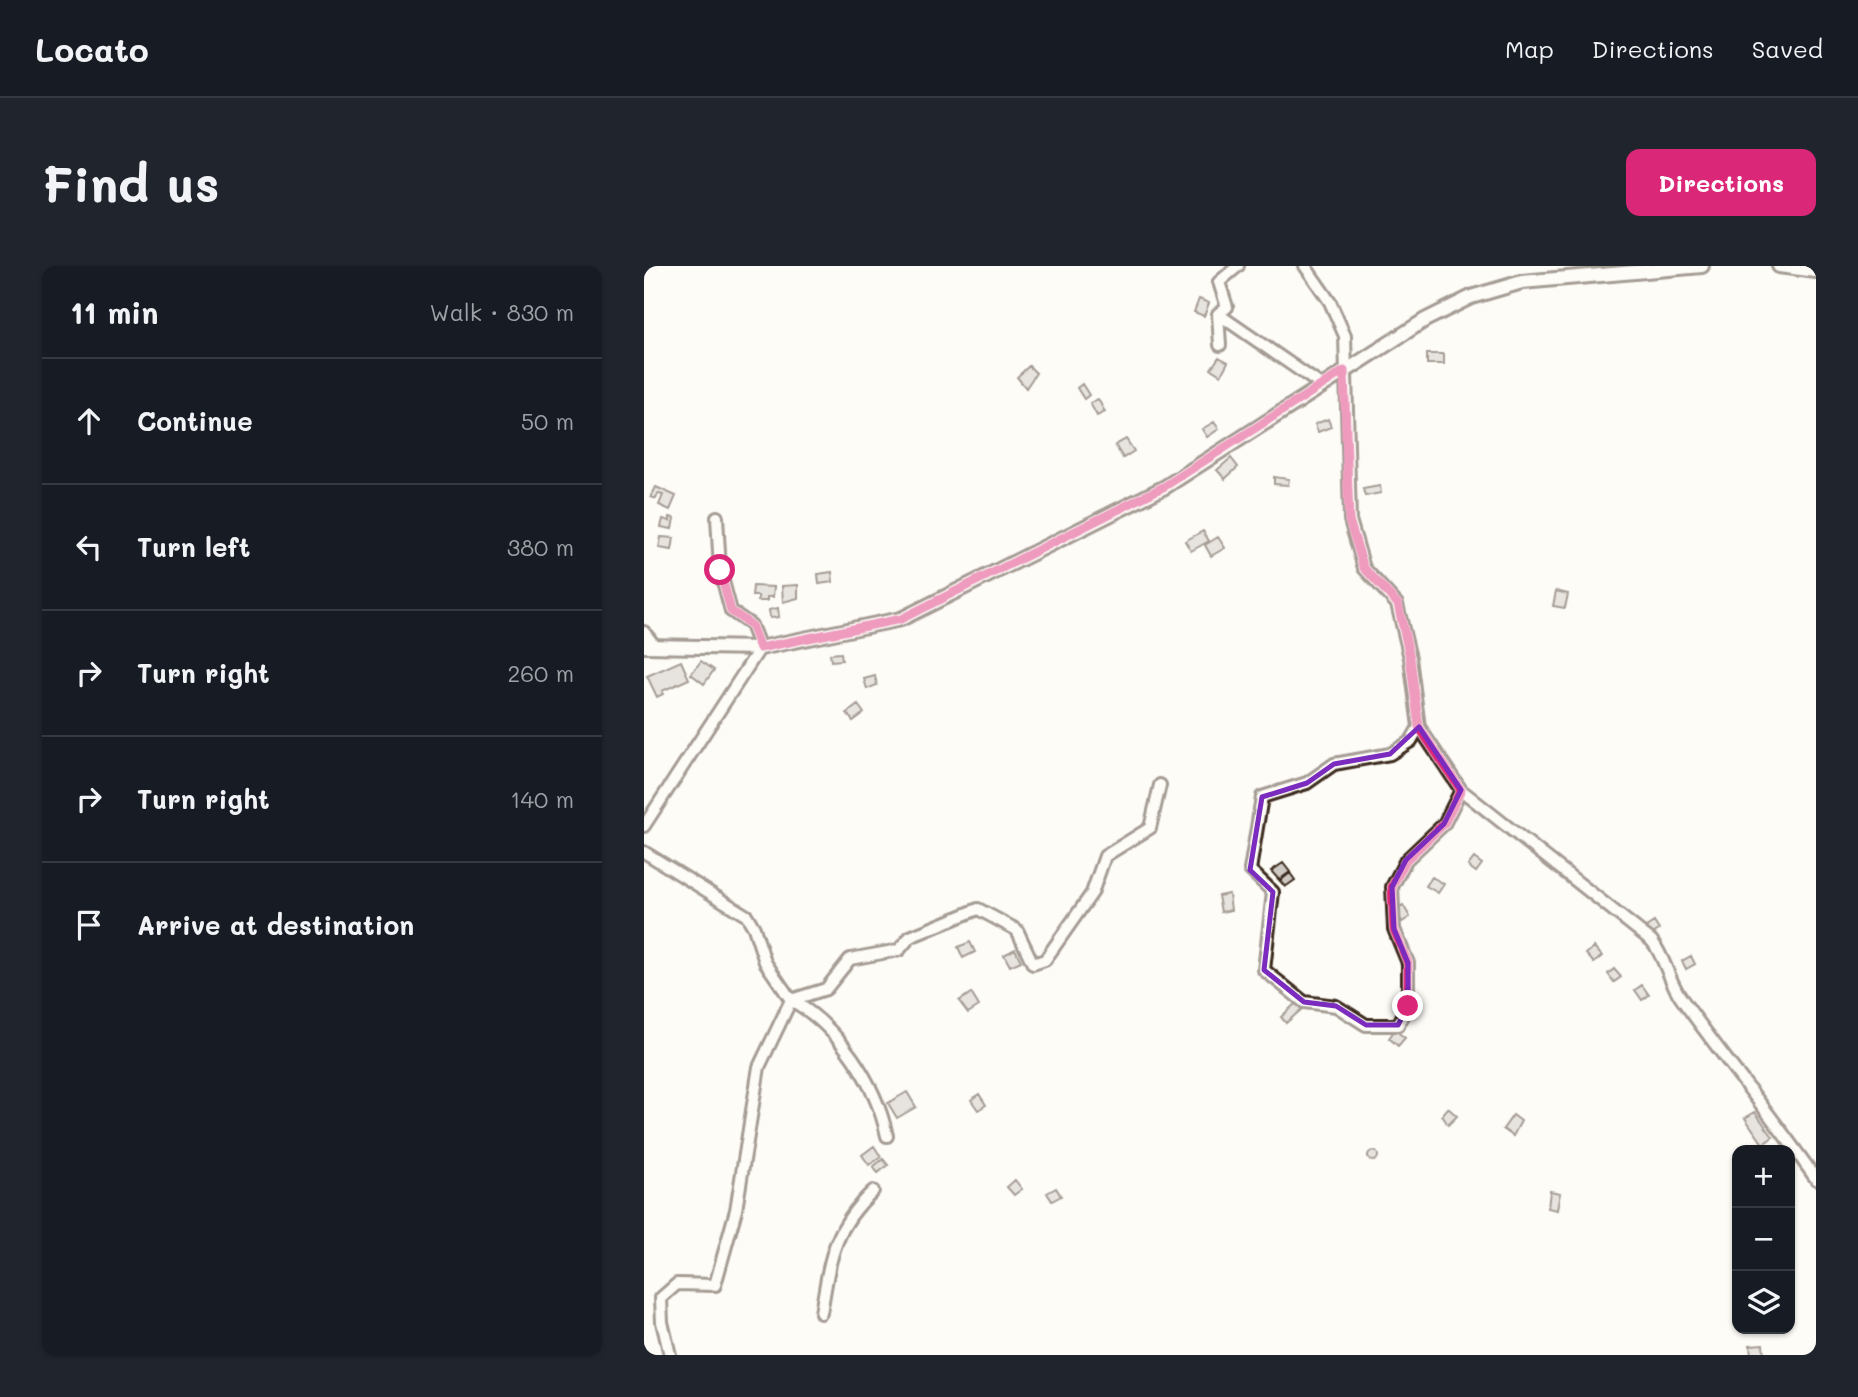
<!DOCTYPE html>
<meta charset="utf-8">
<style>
body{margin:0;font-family:Mali,sans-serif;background:#20242c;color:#f1f3f6}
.controls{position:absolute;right:21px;bottom:21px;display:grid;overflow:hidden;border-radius:14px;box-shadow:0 2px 5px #0004}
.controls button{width:63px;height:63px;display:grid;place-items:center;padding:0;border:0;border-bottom:2px solid #363941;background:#171b24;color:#f1f3f6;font:35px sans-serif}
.stop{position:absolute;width:21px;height:21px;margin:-16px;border:5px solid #db2777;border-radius:50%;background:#fff}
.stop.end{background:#db2777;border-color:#fff;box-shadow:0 2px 7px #0008}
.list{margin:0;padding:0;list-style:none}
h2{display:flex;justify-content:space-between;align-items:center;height:91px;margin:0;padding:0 28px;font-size:30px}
h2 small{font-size:23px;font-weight:400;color:#9ea1a6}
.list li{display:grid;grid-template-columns:46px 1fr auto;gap:21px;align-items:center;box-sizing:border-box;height:126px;padding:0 28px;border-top:2px solid #363941}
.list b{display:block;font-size:26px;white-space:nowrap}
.list em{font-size:23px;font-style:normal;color:#9ea1a6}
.icon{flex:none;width:38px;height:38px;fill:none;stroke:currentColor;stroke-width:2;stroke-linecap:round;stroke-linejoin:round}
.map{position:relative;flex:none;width:1172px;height:1089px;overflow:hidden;border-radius:14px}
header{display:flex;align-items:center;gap:42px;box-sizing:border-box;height:98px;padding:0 35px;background:#171b24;border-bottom:2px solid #363941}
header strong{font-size:33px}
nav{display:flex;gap:38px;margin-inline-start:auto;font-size:24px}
.intro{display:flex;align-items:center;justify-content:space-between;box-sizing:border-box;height:168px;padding:0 42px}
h1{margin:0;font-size:49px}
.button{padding:18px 32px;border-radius:14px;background:#db2777;color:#fff;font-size:24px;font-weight:700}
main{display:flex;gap:42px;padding:0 42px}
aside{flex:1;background:#171b24;border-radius:14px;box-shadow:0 2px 5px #0004}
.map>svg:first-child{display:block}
</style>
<header>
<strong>Locato</strong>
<nav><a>Map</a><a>Directions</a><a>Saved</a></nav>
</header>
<div class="intro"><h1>Find us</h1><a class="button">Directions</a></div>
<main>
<aside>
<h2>11 min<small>Walk · 830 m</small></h2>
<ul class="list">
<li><svg class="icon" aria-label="ahead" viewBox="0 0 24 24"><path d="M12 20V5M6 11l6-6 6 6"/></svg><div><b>Continue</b></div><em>50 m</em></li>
<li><svg class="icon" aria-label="left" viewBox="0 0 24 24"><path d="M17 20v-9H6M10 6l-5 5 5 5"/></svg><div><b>Turn left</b></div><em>380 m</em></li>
<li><svg class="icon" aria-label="right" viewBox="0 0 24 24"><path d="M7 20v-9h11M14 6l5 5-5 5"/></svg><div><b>Turn right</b></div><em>260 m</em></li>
<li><svg class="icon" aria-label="right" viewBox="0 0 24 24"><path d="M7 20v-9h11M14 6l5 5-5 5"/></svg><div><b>Turn right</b></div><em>140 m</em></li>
<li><svg class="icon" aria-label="arrive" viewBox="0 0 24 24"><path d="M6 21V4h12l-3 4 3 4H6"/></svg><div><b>Arrive at destination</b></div></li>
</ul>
</aside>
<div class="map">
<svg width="1172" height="1089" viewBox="0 0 1172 1089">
<rect width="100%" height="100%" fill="#fdfcf7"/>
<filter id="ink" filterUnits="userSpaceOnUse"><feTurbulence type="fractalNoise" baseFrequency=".0143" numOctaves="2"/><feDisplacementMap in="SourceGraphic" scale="14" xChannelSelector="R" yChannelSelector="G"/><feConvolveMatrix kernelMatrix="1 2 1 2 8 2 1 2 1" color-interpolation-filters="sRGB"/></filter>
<g filter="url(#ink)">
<path fill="#cdc8c2" stroke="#3b2a1e" stroke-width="2" d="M555,33l10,4 -5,13 -10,-4z
M783,88h17v10h-17z
M575,91l9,5 -7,13 -10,-6z
M385,100l7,7 -10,15 -9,-11z
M438,118l7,11 -5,4 -7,-11z
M454,133l7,13 -8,4 -7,-13z
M684,153l3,8 -13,5 -3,-8z
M570,156l5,7 -12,8 -5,-8z
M482,173l8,12 -11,7 -8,-13z
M587,192l7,9 -13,12 -8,-9z
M630,211l15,2 -1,6 -14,-1z
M736,220l1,7 -16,3 -2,-7z
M12,221l20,9 -6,14 -11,-5 4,-10 -5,-1 -2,5 -5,-2z
M26,251l4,1 -2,11 -11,-2 2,-8 7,2z
M559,265l6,10 -18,10 -6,-10z
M17,271l13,1 -2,12 -13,-2z
M574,271l7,11 -14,8 -6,-11z
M188,306l1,10 -14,2 -1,-10z
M154,319v13l-15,4 -1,-16z
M109,320l21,1 -1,10h-6v4h-9v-5h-6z
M912,325l12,3 -3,14 -12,-2z
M134,342l1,9 -9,1 -1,-8z
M197,387l1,7 -11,1 -1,-7z
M37,395l8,18 -27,12 1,3 -6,3 -10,-21z
M57,395l13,9 -10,14 -13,-10z
M231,410l2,9 -10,4 -3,-10z
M214,439l6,8 -11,8 -6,-8z
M830,592l8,6 -6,8 -8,-6z
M639,597l7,9 -11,8 -8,-9z
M646,607l5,7 -10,7 -5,-6z
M788,611l12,7 -6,9 -12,-7z
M585,628l2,16 -10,2 -3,-16z
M759,639l7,12 -8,5 -7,-12z
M1010,656l5,8 -8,5 -5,-8z
M326,676l5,10 -12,6 -5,-11z
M950,681l8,9 -8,7 -8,-9z
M371,683l6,12 -11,5 -6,-11z
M1047,690l4,8 -9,5 -4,-8z
M970,703l7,8 -7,5 -6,-8z
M998,719l7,10 -7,5 -7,-10z
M327,727l8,13 -11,7 -9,-12z
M652,737l6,6 -16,14 -5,-6z
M751,764l10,8 -7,8 -9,-8z
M263,826l9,15 -19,11 -9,-15z
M335,828l7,11 -8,5 -7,-10z
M804,842l9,8 -9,9 -6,-10z
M1111,846l18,25 -10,7 -18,-26z
M869,849l8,6 -8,15 -10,-7z
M230,880l7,11 -12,8 -7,-10z
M724 890a5 5 0 1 1 10 0a5 5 0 1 1-10 0Z
M239,893l5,6 -10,8 -5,-6z
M371,914l7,9 -8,6 -7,-8z
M412,922l5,8 -9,5 -5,-8z
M906,925l10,2 -3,17 -9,-2z
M1119,1078l1,10 -13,1 -1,-10z"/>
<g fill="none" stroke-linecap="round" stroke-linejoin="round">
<defs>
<path id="minor" d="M661,0l25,36 15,34 5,184 14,48 33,36 13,54 9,69 42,63 191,151c13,17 17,40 29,57 44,62 92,119 135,181
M574,48l103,71
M576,79l-2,-31 9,-7 -8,-25 19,-16
M0,366l11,14
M775,461l-8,14 -21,13 -56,10 -27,19 -45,14 -12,73 23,22 -9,78 40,32 32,4 30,19h32l10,-19v-43l-14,-34 -2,-42 14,-27 38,-36 17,-34
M0,560l116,-178 -9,-23 -20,-14 -11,-41 -3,-53
M0,586l103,64 7,12 11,34 26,38 -32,67 -23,143 -21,75 -38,-1 -16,14 1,24 8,33
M243,870c-11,-53 -49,-110 -96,-136l35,-11 24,-30 49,-9 11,-13 68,-28 39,21 16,34 12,-4 47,-67 13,-37 45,-28 10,-43
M177,1047c9,-53 11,-83 52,-122"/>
<path id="tertiary" d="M1135,0l37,5
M0,380l116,2 141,-29 264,-132 260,-167 46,-23 51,-15 180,-16"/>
</defs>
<use href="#minor" stroke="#3b2a1e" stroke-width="16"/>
<use href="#tertiary" stroke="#3b2a1e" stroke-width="18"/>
<use href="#minor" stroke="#fdfcf7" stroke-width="10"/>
<use href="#tertiary" stroke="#fdfcf7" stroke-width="12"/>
</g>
</g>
<g fill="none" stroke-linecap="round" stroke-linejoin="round" filter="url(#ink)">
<path stroke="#db2777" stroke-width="9" d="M76,304l11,41 20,14 9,23 141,-29 264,-133 179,-115 5,149 15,48 34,36 12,54 9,69 42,63 -17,34 -38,36 -14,27 2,42 14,34v43"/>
</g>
<path d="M0 0H1172V1089H0ZM775,461l42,63 -17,34 -38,36 -14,27 2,42 14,34v43l-10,19h-32l-30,-19 -32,-4 -40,-32 9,-78 -23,-22 12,-73 45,-14 27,-19 56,-10z" fill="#fdfcf7" fill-opacity=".55" fill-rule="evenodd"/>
<path fill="none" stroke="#7b2cbf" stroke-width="5" stroke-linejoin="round" d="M775,461l42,63 -17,34 -38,36 -14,27 2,42 14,34v43l-10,19h-32l-30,-19 -32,-4 -40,-32 9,-78 -23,-22 12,-73 45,-14 27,-19 56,-10z"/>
</svg>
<div class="controls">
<button>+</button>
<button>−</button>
<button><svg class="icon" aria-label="layers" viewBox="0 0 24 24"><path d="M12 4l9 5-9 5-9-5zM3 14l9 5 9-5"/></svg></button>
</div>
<div class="stop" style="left:76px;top:304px"></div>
<div class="stop end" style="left:764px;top:740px"></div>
</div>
</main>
